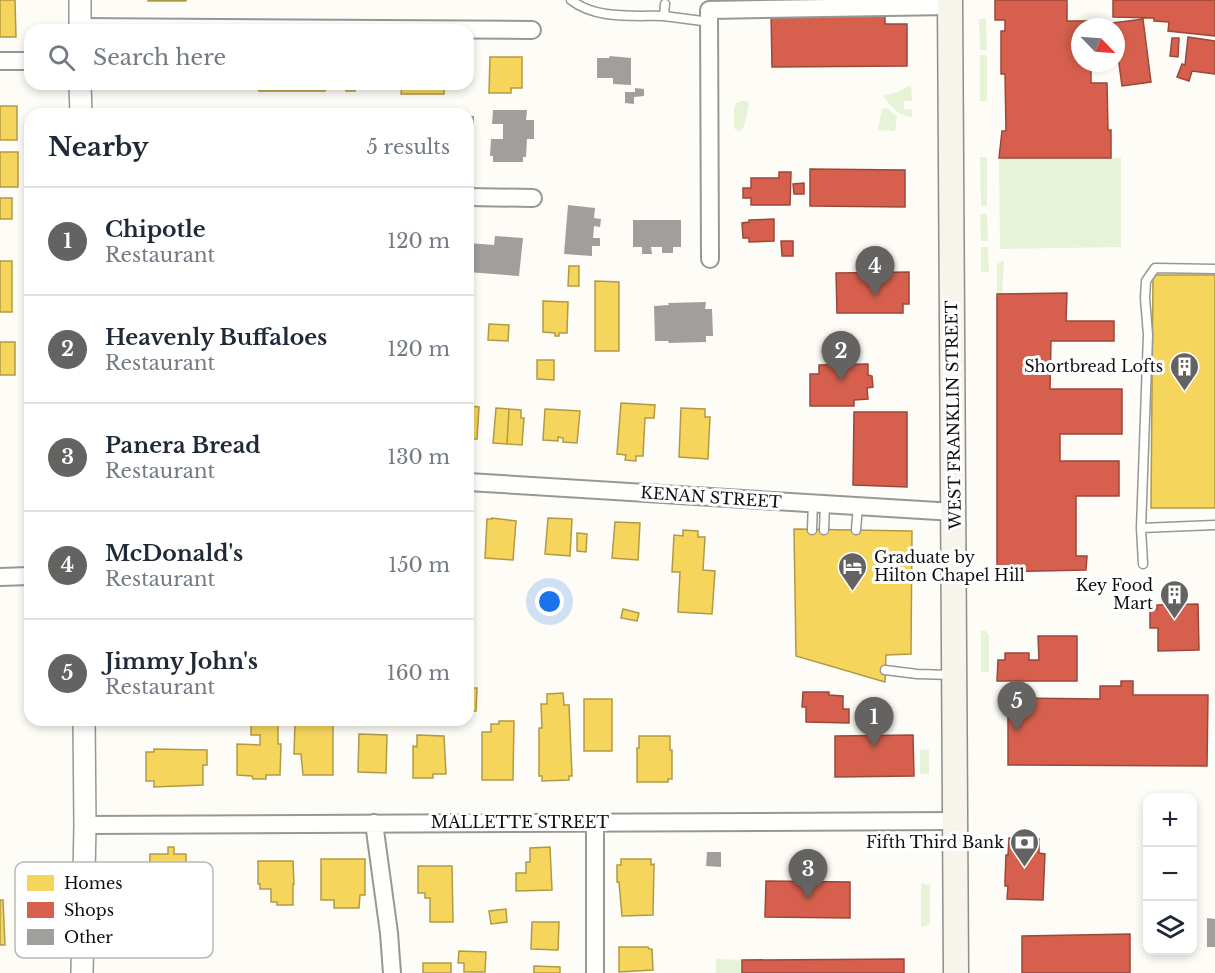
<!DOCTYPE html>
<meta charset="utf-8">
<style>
body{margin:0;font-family:"Libre Baskerville",serif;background:#f6f6f7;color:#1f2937}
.controls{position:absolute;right:18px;bottom:18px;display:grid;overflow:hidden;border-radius:12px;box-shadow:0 3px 9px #0003}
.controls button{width:54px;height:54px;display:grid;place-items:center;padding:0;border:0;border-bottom:2px solid #e0e1e3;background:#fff;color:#1f2937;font:30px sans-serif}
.compass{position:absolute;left:1071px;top:18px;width:54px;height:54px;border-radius:50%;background:#fff;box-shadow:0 3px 9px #0003;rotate:115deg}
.you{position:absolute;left:550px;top:602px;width:21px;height:21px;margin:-15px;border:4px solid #fff;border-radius:50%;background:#1a73e8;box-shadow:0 0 0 9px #1a73e833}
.badge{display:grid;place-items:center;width:39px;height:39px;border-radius:50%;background:#646362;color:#fff;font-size:20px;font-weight:700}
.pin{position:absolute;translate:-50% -50px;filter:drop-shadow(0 2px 3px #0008)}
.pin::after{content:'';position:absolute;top:32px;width:21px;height:18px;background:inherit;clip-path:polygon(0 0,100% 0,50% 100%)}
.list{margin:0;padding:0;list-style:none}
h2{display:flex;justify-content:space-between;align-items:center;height:78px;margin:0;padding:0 24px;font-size:26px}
h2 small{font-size:20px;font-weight:400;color:#747a83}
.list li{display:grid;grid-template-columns:39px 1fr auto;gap:18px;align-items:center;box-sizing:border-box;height:108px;padding:0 24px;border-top:2px solid #e0e1e3}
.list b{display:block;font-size:22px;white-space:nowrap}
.list p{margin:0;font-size:20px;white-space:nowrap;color:#747a83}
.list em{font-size:20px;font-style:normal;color:#747a83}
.icon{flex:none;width:33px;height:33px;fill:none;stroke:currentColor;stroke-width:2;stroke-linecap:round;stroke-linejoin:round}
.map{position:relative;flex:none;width:1215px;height:973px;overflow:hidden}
.search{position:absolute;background:#fff;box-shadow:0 3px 9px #0003;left:24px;top:24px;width:450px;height:66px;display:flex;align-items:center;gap:15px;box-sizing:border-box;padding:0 21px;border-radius:18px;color:#747a83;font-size:22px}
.panel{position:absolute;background:#fff;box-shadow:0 3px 9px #0003;left:24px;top:108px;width:450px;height:618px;border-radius:18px}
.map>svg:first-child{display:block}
</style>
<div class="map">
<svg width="1215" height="973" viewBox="0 0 1215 973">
<rect width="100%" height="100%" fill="#fdfcf7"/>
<path fill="#e7f3d7" d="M979,19h7l1,31h-7z
M980,55h7v46h-7z
M911,85l1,16h-8v8l8,1v7c-13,0 -22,-12 -29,-21l14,-4z
M741,101h6l2,3 -5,23 -5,5 -5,-4v-18l2,-7z
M886,108l11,8 -2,15 -17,-1 4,-21z
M980,157h7v49h-6z
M999,158h122v89l-121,2z
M980,214h7l1,27h-7z
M981,247h7l1,25h-8z
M1004,260l-2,34h-5v-30z
M981,631h5l3,4v37h-8z
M929,749v25h-9v-24z
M921,883l9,2v38l-4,3h-5z
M716,959l26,1v13h-26z"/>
<path fill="#f6d55c" stroke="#b19a46" stroke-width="1.5" d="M0,0h15l1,37h-16z
M148,0h38v1h-38z
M490,57h32v31h-11v5h-22z
M149,84h44v3l-44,1z
M259,84h66v7h-66z
M347,84h20l-1,4h-11v3h-9z
M402,84h42v10h-43z
M0,106h17v34h-17z
M0,152h18v35h-18z
M0,198h12v21h-12z
M0,261h12v51h-12z
M569,266h10v20h-11z
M1153,275h62v233h-64z
M595,281l24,1v69h-24z
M543,301l25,1 -1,31h-8v3h-4v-3l-12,-1z
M489,324l20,1 -1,16 -20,-1z
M0,342h15v33h-15z
M537,360h17v20l-17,-1z
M621,403l34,2 -1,13h-9l-2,38h-7v5l-11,-1 1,-5 -9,-1z
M468,406l11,1 -2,32h-9z
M496,408l13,1 -2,35 -14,-1z
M681,408l24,1v8h5l-2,42 -29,-2z
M509,409l12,1v8h3l-2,27 -15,-1z
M545,409l35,2 -3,32 -14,-1v-4l-5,-1v4l-15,-1z
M492,518l24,3 -3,39 -28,-2 2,-39h5z
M548,518l24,1 -2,37 -25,-2z
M615,522l25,1 -2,37 -26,-2z
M794,529l118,2 -1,123 -25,1 -1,27 -89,-26z
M683,530l15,1v6h7l-2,33 12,1 -3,43 -34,-2 2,-40h-8l2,-37 9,1z
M577,533l10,1 -1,18 -9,-1z
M623,609l16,4 -2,8 -16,-3z
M468,688h9l-1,23h-8z
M563,693l1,12h5l3,71h-3v4l-27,1v-5h-3v-48h3l-1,-24h6v-10z
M584,699h28v52h-28z
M301,720h32v55h-30l-2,-21h-7l1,-31h6z
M499,721h15l-1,59h-31v-48h9v-8h8z
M251,723l27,1v20h3l-1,31h-14v4h-13l-1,-3 -15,-1v-31l23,1v-10h-9z
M359,734l28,1 -1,38 -28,-1z
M417,735l27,1 2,38h-13v4h-20v-32l4,1z
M639,736h31v14h2v29h-4v3h-31v-34h2z
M154,749l53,1v15h-4v20l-49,2v-6h-8v-29h8z
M168,847h6v7h12v17h12v13h-7v3h-4l-1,23h-33v-19h-4l1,-37h18z
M550,847l2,43 -36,1v-18h10v-11h4v-14z
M321,859h44v36h-5l-1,13h-25v-8h-13z
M621,859h30v6l3,-1 -1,51 -31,1 -3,-34h-2v-17h4z
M258,861h35l1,23h-1v21h-16v-3h-6v-13h-11v-5h-2z
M418,866h34l1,56h-23v-24h-5v-5h-7z
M0,900h3l2,45h-5z
M506,909l1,13 -16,2 -2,-13z
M532,922h27l-1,28 -27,-1z
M619,947h29l1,2h3l1,21 -34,2z
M459,951l27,1 -1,20h-21v-9h-6z
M423,963h28v10h-28z
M534,966l26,1v6h-26z"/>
<path fill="#d6604d" stroke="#9b483b" stroke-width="1.5" d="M995,0h72v21h24v6h-11v36h11v20h16l1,47h3v28h-112l3,-27h4l-1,-57h-4v-43h4v-11h-10z
M1113,0h102v36l-47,-5 1,-9 -15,-1v-3l-41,-1z
M771,12h114v12h22v42l-135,1z
M1143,19l8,63 -29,4 -6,-44v-15h-2l-1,-4z
M1188,37l27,4v33l-23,-3 -3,10 -12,-4 5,-13 3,1z
M1172,38h7l-1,19 -8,-1z
M810,169l95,1v37l-95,-1z
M779,172h12l-1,33h-39v-7h-8v-10h8v-10h28z
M804,183v11h-10l-1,-10z
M774,219v22l-25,1v-4h-6l-1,-15 7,-1v-2z
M781,241h12v15h-11z
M909,272v32h-6v9h-66l-1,-40z
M1067,293l-1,28h48v20h-63l-1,48h72v45h-62v27h59v35h-43v60h11l-1,14 -89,2v-278z
M868,364v11l4,1 1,11 -6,1 1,11 -14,1v6h-44v-32h9v-9z
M854,412h53v75l-54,-2z
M1198,604l1,46 -41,1v-23h-8v-18l7,-1v-4z
M1038,636h39v45h-80l1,-21h7v-7h24v7h10z
M1121,681h12v14h75l-1,71 -199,-1v-67l92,1v-13h21z
M803,692h26v3l14,1v13h6v14l-43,-1v-15h-4z
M913,735l1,41 -79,1v-41z
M1009,838l30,1v14l6,1 -2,46 -36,-1 1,-13h-3v-6l1,-25h2z
M766,881l84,1v36l-85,-1z
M1130,934v39h-108v-37z
M904,959v14h-162v-13z"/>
<path fill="#a19f9c" d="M610,56l21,2v27l-18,-1v-6h-16v-20h12z
M635,88l9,1v7l-10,1v7l-9,-1v-11h10z
M328,108h35v6h-35z
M493,110h34l-1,10h8v19h-7l-1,18h-3v5h-30v-6h-3l1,-17h12v-15h-11z
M468,116h6v32h-6z
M568,205l27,3 -1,10 7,1 -1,8 -6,-1 -1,12h7v8h-8v10l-28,-2z
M633,220h48v27h-8v6h-11v-6h-11l1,7h-10v-7h-9z
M495,236l28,2 -4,38 -51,-4v-29l26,2z
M706,302l-1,7h7l1,27h-7v6l-37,1 -1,-2h-13l-1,-35 15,-1 -1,-2z
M707,852h14v15l-15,-1z
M1207,918l8,1v28h-8z"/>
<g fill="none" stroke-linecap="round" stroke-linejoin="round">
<defs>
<path id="service" d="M571,0c25,20 63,15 93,16
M665,4l-1,12 46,6
M1141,528l74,-3
M812,530l1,-28
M824,530l1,-26
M856,530l2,-24
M1143,564l-2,-36 7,-193 -3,-37 1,-17 9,-13 60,1
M885,670l32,4 35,1"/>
<path id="minor" d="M80,27l452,3
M0,61h30
M468,197l65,1
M710,259l-1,-249 241,-4
M468,482l486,30
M0,577l30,-1
M374,823l15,110 3,40
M85,825l870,-4
M595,973v-151"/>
<path id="tertiary" d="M80,0v30
M80,84l1,30
M82,973l3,-148 -1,-105"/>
<path id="secondary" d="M950,0l6,973"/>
</defs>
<use href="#service" stroke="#979795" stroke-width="11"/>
<use href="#minor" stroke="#979795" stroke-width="20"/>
<use href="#tertiary" stroke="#979795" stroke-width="24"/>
<use href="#secondary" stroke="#8e8d8b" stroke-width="27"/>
<use href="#service" stroke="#fffffe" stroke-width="8"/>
<use href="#minor" stroke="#fffffe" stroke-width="16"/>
<use href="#tertiary" stroke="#fffffe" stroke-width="21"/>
<use href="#secondary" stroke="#f6f4eb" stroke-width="24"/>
</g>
<defs>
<symbol id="building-pin" viewBox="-11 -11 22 30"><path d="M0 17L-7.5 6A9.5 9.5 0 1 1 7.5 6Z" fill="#646362" stroke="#fff"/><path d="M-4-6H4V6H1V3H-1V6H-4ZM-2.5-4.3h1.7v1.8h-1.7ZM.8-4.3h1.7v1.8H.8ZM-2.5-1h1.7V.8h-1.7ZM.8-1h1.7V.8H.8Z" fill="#fff"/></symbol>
<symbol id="hotel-pin" viewBox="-11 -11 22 30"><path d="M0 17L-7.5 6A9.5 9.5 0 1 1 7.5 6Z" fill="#646362" stroke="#fff"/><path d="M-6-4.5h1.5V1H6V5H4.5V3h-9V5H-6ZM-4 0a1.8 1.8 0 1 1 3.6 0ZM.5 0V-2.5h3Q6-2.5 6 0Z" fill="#fff"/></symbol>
<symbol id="bank-pin" viewBox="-11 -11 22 30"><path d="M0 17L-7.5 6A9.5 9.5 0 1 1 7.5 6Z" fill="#646362" stroke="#fff"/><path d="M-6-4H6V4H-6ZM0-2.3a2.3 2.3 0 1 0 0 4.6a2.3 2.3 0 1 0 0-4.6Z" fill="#fff"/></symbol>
</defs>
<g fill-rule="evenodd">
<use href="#building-pin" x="1168" y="350" width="33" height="45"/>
<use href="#hotel-pin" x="836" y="550" width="33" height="45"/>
<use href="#building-pin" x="1158" y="578" width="33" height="45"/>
<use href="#bank-pin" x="1008" y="826" width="33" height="45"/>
</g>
<g text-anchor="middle" stroke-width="6" stroke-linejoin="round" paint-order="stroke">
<g font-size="16" fill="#111" stroke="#fff" text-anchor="end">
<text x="1163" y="372">Shortbread Lofts</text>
<text x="874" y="563" text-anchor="start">Graduate by<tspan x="874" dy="18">Hilton Chapel Hill</tspan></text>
<text x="1153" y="591">Key Food<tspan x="1153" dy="18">Mart</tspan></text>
<text x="1004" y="848">Fifth Third Bank</text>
</g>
<g font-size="16" fill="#111" stroke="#fff">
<text transform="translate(953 415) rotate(-91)" y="6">WEST FRANKLIN STREET</text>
<text transform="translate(711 497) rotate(4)" y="6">KENAN STREET</text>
<text x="520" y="828">MALLETTE STREET</text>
</g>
</g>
<rect x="15" y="862" width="198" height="96" rx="9" fill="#fff" stroke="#b8b8b8" stroke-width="1.5"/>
<rect x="27" y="875" width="27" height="16" fill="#f6d55c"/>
<rect x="27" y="902" width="27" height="16" fill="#d6604d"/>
<rect x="27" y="929" width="27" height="16" fill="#a19f9c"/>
<g font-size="16" fill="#111">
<text x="64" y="889">Homes</text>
<text x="64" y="916">Shops</text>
<text x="64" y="943">Other</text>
</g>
</svg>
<div class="controls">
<button>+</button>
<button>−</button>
<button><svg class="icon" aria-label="layers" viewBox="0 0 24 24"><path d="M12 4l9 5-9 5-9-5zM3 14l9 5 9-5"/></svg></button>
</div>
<svg class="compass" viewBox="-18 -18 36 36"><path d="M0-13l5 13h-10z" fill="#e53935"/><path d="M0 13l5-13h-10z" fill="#747a83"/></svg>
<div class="you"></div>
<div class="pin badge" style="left:874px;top:747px">1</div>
<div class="pin badge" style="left:841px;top:381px">2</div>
<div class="pin badge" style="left:808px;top:899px">3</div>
<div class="pin badge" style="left:875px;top:296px">4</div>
<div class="pin badge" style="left:1017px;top:731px">5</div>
<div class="search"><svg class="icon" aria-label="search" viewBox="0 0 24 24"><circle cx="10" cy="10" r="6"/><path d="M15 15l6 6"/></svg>Search here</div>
<section class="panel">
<h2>Nearby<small>5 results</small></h2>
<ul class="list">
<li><span class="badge">1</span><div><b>Chipotle</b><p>Restaurant</p></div><em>120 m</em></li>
<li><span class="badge">2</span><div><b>Heavenly Buffaloes</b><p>Restaurant</p></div><em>120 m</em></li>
<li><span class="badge">3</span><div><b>Panera Bread</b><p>Restaurant</p></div><em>130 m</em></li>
<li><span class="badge">4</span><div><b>McDonald's</b><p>Restaurant</p></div><em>150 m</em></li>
<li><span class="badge">5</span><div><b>Jimmy John's</b><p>Restaurant</p></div><em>160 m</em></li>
</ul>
</section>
</div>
